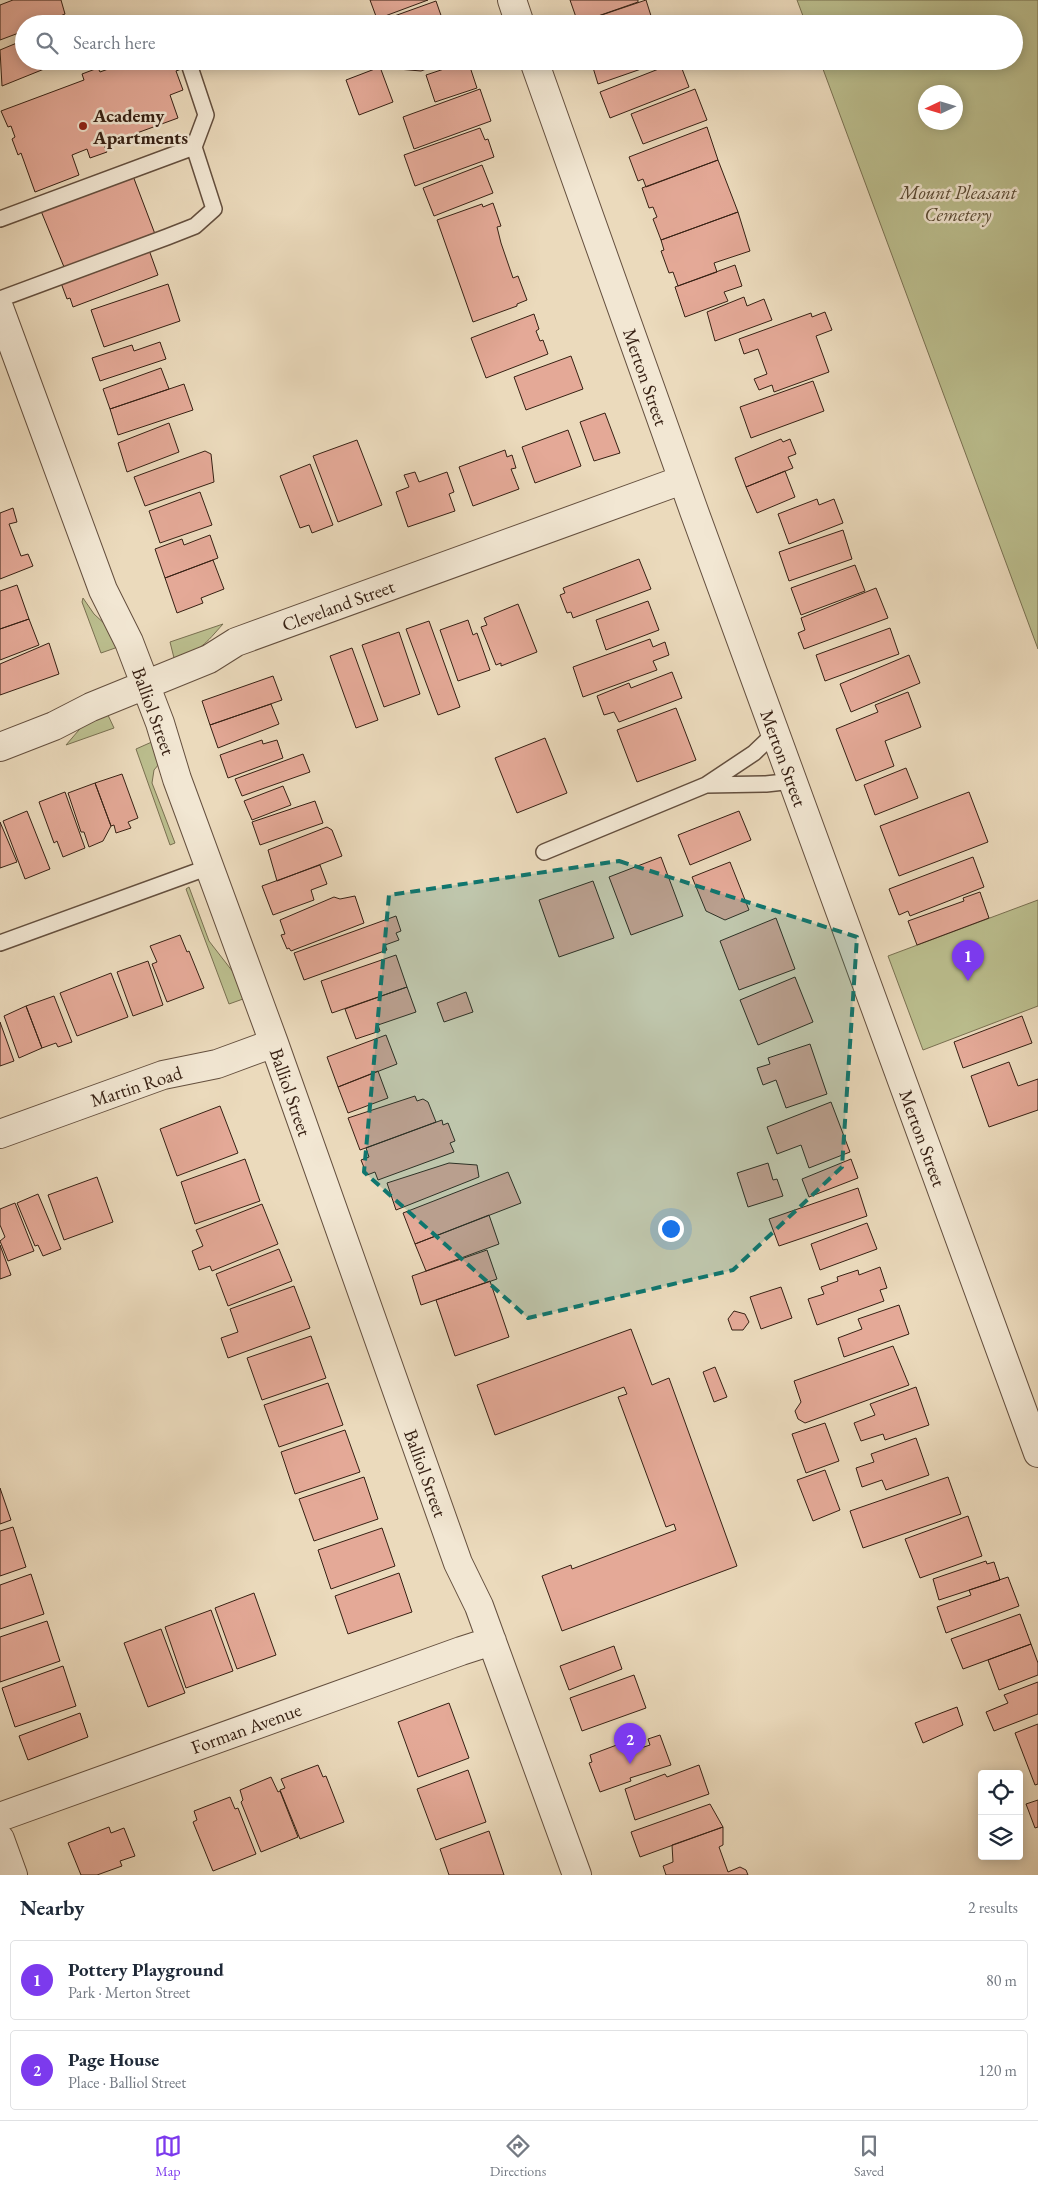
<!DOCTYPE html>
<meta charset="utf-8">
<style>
body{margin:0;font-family:"EB Garamond",serif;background:#f6f6f7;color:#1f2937}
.controls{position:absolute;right:15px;bottom:15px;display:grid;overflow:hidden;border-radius:5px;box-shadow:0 2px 12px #0003}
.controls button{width:45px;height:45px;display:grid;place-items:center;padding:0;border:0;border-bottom:1px solid #e0e1e3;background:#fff;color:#1f2937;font:25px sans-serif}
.compass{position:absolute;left:918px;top:85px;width:45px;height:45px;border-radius:50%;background:#fff;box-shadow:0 2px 12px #0003;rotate:266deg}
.you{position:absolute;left:670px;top:1228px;width:18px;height:18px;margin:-12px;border:4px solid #fff;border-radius:50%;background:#1a73e8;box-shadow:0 0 0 8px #1a73e833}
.badge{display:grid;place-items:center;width:32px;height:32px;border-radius:50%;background:#7c3aed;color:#fff;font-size:16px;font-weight:700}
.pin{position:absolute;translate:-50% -41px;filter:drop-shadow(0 1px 2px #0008)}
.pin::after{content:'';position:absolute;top:26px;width:18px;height:15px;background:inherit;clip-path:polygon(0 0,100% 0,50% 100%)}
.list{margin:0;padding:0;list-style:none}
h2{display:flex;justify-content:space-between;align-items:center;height:65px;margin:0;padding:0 20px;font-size:21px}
h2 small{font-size:16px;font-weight:400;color:#747a83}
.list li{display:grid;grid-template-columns:32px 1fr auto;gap:15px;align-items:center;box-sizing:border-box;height:80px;margin:0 10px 10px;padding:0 10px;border:1px solid #e0e1e3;border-radius:5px}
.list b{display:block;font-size:19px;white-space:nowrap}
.list p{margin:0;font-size:16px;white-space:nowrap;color:#747a83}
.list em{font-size:16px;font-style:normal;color:#747a83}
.icon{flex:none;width:28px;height:28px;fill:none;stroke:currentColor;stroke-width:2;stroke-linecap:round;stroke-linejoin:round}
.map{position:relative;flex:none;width:1038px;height:1875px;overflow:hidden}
.search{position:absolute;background:#fff;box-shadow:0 2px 12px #0003;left:15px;right:15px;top:15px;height:55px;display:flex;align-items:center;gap:12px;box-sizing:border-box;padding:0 18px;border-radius:28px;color:#747a83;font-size:19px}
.sheet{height:245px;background:#fff}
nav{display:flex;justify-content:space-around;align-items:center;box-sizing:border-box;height:70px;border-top:1px solid #e0e1e3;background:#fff;font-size:14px;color:#747a83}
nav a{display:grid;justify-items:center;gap:2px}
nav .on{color:#7c3aed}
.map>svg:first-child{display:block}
</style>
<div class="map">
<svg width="1038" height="1875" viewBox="0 0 1038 1875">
<rect width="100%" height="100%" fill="#ebdabc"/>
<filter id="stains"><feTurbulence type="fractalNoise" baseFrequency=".004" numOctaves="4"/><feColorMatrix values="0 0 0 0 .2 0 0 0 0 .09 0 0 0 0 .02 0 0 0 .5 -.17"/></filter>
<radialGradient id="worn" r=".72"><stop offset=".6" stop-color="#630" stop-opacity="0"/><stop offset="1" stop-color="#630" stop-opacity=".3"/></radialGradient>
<path fill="#bbbe8e" stroke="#797051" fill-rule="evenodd" d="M797,0h241v649l-218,-588h194v-37h-208zM926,92h30v30h-30z
M83,598l11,16 13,12 11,21 -17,6 -19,-51z
M223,624c-18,20 -22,27 -49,34l-4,-16z
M107,713l7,15 -48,17 19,-22z
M154,741l5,23 -5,6 -2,13 23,60 -5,2 -34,-96z
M189,887l20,54 24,31 10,27 -14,5 -43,-115z
M1038,900v106l-115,44 -35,-94z"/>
<path fill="#e4a997" stroke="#372114" d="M13,0h48l4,14 -24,10h-17v7l-24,9v-35z
M370,0h58l-51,19z
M570,0h68v2l-60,21z
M646,0l6,19 -2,5 -72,-1z
M436,1l8,23h-72z
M24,40v21h40l-62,25 -2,-36z
M130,61h51l3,7 -8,3 7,19 -13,5 8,23 -74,27 3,7 -17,6 -3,-9 -15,6 7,20 -44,17 -14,-39 -3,2 -6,-16 3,-2 -4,-11 -3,1 -7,-16 83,-31 -2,-6 16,-6 2,4z
M384,61h63l-26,10 -35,-3z
M468,61l9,27 -42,14 -9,-27z
M591,61h51l2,7 -46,16z
M679,61l10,26 -79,31 -10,-26z
M380,67l13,35 -34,13 -13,-35z
M480,89l11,32 -77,28 -11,-32z
M695,89l12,31 -64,24 -12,-30z
M707,127l11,33 -72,27 -3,-8 -5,2 -9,-24z
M480,128l5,12 3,-1 6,18 -79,29 -11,-31z
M718,160l20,52 -77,28 -8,-21 4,-2 -4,-10 -4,1 -7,-20z
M482,165l11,28 -59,23 -11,-28z
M133,176l22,58 -91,33 -23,-56z
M493,203l8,23 -4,1 4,16 12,35 5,-2 9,24 -10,4v2l-44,16 -36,-102 45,-16 1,3z
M738,212l12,39 -36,12 3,9 -39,14 -5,-14 -4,1 -8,-22 3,-1 -3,-10z
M149,250l9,25 -85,32 -3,-9 -3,1 -6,-16z
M735,265l7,21 -18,6 4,9 -43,16 -10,-30z
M168,284l12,37 -76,26 -13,-37z
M744,297l3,9 17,-7 8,21 -57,21 -8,-29z
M825,312l7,18 -16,6 13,36 -55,20 -2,-7 -13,5 -5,-11 13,-5 -9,-25 -14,5 -5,-15 72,-26 1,4z
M534,314l5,15 -3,2 4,10 3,-1 5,14 -62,24 -15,-40z
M160,342l6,17 -66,22 -8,-23 40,-13 2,6z
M571,356l12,33 -57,21 -12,-33z
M161,368l8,21 -59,20 -7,-20z
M813,381l11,30 -73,27 -11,-31z
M184,384l9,26 -75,25 -8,-26z
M605,413l15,40 -26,8 -14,-39z
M169,423l10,29 -52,20 -9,-29z
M568,430l13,36 -46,17 -13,-36z
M781,439l2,3 7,-3 6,15 -8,3 5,11 -47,19 -11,-29z
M357,440l25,65 -44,17 -25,-66z
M505,450l2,7 5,-2 4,13 -5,1 8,20 -46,17 -14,-39z
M205,451l6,3 3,28 -69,24 -11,-29z
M310,464l23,61 -21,8 -3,-8 -9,3 -20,-52z
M785,471l10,26 -38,16 -11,-26z
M415,472l4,10 28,-10 7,20 -5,2 6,17 -47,16 -12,-35 13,-5 -5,-12z
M200,492l12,33 -52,18 -11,-32z
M817,499l2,6 15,-6 9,24 -54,21 -11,-30z
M13,508l4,14 -8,2 12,32 7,-2 5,12 -33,13v-66z
M843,530l9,29 -63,22 -10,-29z
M210,535l8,23 -53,20 -10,-29 27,-10 2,6z
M639,559l12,30 -78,29 -2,-6 -4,1 -7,-18 5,-2 -2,-5z
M213,560l11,29 -23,9 2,5 -26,10 -12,-35z
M855,565l10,26 -64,24 -10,-27z
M17,585l12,34 -29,10v-38z
M876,588l12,30 -84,31 -6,-16 7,-3 -4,-12z
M648,601l11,29 -53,20 -10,-30z
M518,604l19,48 -36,14v-3l-5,2 -15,-38 6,-2 -3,-7z
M29,619l10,26 -39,15v-31z
M468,620l5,15 4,-2 13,37 -32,11 -18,-51z
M429,621l31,86 -22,8 -32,-86z
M890,628l9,26 -74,27 -9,-26z
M399,632l21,62 -36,13 -22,-62z
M650,639l3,8 12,-5 4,13 -16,6 4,9 -74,27 -10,-30z
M49,643l10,31 -59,21v-31z
M352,648l26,72 -22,8 -26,-72z
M909,655l11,28 -69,29 -11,-28z
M672,672l10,26 -63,24 -5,-10 -10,3 -7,-19 32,-13 2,5z
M273,676l9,24 -72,25 -8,-24z
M908,692l13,35 -36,14 9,25 -38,15 -20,-52 42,-17 -3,-7z
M271,704l8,20 -61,24 -8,-23z
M676,708l20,52 -59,22 -20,-52z
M545,738l22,55 -50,20 -22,-55z
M262,740l1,4 14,-4 6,18 -55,20 -8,-23z
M303,754l7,18 -68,24 -7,-17z
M906,768l12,30 -43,17 -11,-30z
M122,774l16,44 -10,4 3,6 -15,5 -2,-8 -3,1 -16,-43z
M95,783l16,43 -8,15 -14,6 -5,-15h-3l-13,-39z
M283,786l8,19 -39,15 -8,-19z
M65,792l20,56 -22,9 -6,-16 -3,2 -15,-41z
M969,792l19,50 -89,34 -19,-50z
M315,801l8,22 -63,22 -8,-23z
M27,811l23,58 -25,10 -22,-58z
M739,811l12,29 -61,25 -12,-30z
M0,822l17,40 -17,6z
M327,827l5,3 10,26 -65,25 -9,-31z
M661,857l22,59 -52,19 -22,-58z
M973,857l11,30 -74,29 -2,-5 -9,4 -10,-26z
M730,862l19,48 -24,10 -19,-9 -14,-34z
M320,865l7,19 -16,6 3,10 -41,15 -11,-29z
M593,881l21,57 -55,19 -20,-57z
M980,892l9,26 -72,27 -9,-24 56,-20 -1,-3z
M355,896l9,27 -73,28 -2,-3 -2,1 -6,-14 4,-1 -5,-14 54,-23 6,2z
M396,916l5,15 -5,2 3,7 -14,5 2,5 -83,30 -10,-27z
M776,918l19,51 -56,21 -19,-49z
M180,935l7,17 2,-1 15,37 -37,14 -15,-38 5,-2 -7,-16z
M396,955l11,32 -75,26 -11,-32z
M148,961l15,44 -30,11 -16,-44z
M111,973l17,44 -51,19 -17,-43z
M795,977l18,45 -55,23 -18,-45z
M407,987l9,25 -38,13 2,6 -24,8 -11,-30z
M466,992l7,20 -29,10 -7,-19z
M54,996l18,46 -14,5 -2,-4 -14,5 -16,-42z
M26,1006l16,42 -23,10 -15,-42z
M1022,1016l10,27 -69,25 -9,-26z
M0,1022l14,39 -14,5z
M386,1035l11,29 -59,23 -11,-30z
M810,1044l17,50 -41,14 -10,-28 -13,5 -6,-17 13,-4 -2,-6z
M1009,1062l9,24 20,-7v31l-49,17 -18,-51z
M378,1071l10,27 -40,15 -10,-26z
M415,1096l2,5 6,-2 5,3 8,20 -76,28 -12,-32z
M831,1102l19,50 -41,16 -8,-23 -24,9 -10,-27z
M220,1106l18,47 -61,23 -17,-47z
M442,1120l1,5 5,-2 7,18 -5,2 4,9 -76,28 -3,-8 -8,3 -6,-15 8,-3 -3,-9z
M245,1159l15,42 -65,23 -14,-42z
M851,1159l7,19 -49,19 -7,-18z
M449,1163l28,2 2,12 -83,33 -9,-27z
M768,1163l5,17 4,-1 6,17 -35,11 -11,-34z
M508,1172l13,31 -106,41 -12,-31z
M97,1177l16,45 -49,18 -16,-45z
M858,1188l9,28 -88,30 -10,-27z
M38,1194l23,55 -18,7 -5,-11 -3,1 -18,-43z
M15,1203l19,48 -26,10 -8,-20 5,-4 -5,-12v-16z
M262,1204l16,40 -66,27 -2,-5 -11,4 -7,-19 11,-5 -7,-16z
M489,1215l10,29 -73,27 -11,-27z
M867,1223l10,26 -57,21 -9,-26z
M0,1245l11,30 -11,4z
M279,1249l13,32 -64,25 -12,-32z
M487,1250l10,29 -76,26 -9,-29z
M880,1267l7,21 -7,2 4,11 -67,24 -9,-26 16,-5 -3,-7 17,-6 -1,-4 21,-7 1,5z
M490,1281l19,56 -54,19 -19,-56z
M294,1286l16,42 -82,30 -7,-20 17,-6 -8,-23z
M781,1287l11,31 -31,11 -11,-32z
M899,1305l10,29 -65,23 -6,-19 24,-9 -4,-10z
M734,1311l11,3 4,8 -6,8h-11l-4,-11z
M631,1329l21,56 17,-7 68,188 -175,65 -20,-55 29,-11 1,4 104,-39 -2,-6 -8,3 -48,-130 9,-3 -3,-7 -129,48 -18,-50z
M311,1336l15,42 -64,22 -15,-42z
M893,1346l16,39 -104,38 -7,-4 -3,-8 6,-9 -7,-21z
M715,1367l12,30 -13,5 -11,-30z
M328,1383l15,42 -64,22 -15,-42z
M916,1387l13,38 -44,15 -2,-6 -22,7 -7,-18 21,-8 -5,-11z
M825,1423l14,38 -33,12 -14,-39z
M345,1430l15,42 -65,22 -14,-42z
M916,1438l13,37 -43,15 -4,-10 -20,7 -6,-19 18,-6 -3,-8z
M825,1470l15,40 -27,11 -16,-41z
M364,1477l14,42 -64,22 -15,-42z
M948,1477l13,37 -98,34 -13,-37z
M0,1488l11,32 -11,4z
M968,1516l14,40 -62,22 -15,-39z
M13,1527l13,40 -26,9v-45z
M382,1528l13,38 -64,23 -13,-39z
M986,1561l1,3 7,-2 6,18 -61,20 -6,-21z
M399,1573l13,39 -64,22 -13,-38z
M31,1574l13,40 -44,15v-44z
M1008,1577l11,29 -73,27 -9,-26 34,-12 -2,-5z
M254,1593l22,62 -39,14 -22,-61z
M211,1610l22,61 -47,17 -21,-61z
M1020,1614l11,30 -68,25 -12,-30z
M47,1621l13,40 -60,21v-45z
M161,1629l24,64 -37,14 -24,-64z
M1031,1644l7,19v12l-39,15 -11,-30z
M614,1646l8,23 -53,21 -9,-24z
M63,1666l13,40 -61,21 -13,-39z
M634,1675l12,33 -64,23 -12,-33z
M1038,1682v32l-44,17 -8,-19 22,-9 -4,-8z
M449,1703l20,55 -51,19 -20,-55z
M957,1707l6,18 -40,18 -8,-20z
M80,1713l8,24 -60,23 -9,-24z
M1038,1724v60l-3,1 -20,-52z
M660,1735l11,30 -41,13 1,3 -31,11 -11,-29 3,-1 -2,-7 32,-12 4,10 24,-8 -2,-6z
M318,1765l5,12 3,-1 18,46 -44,17 -20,-49 5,-2 -4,-9z
M699,1765l10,29 -74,26 -10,-31 40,-15 2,3z
M468,1770l18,52 -50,18 -19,-51z
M271,1777l7,15 2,-1 18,46 -37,15 -20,-50 2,-2 -3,-10z
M230,1797l5,12 3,-1 18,46 -43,17 -20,-49 4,-2 -3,-9z
M1038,1800v27l-3,1 -9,-24z
M710,1804l13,23 -83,30 -9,-25z
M109,1827l2,6 13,-5 11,28 -15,5 2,5 -25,9h-16l-13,-32z
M723,1827v18l-4,2 9,25 12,-5 6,3 2,5h-82l-3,-9 10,-4 -1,-17z
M489,1831l15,44h-55l-9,-26z"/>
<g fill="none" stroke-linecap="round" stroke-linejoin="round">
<defs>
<path id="service" d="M188,61l18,54 -12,32
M0,219l194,-72 20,62 -19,17 -28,11 -167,62
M706,785l60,-1 27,-3
M544,852l162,-67 48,-32 21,-20
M0,943l209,-76"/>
<path id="minor" d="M512,0l8,24
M534,61l160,450 344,942
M0,310l103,280 26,52 31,81 17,56 97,264 184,520 21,43 98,269
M0,747l54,-21 37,-19 118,-48 27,-17 446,-162
M0,1134l163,-59 54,-11 57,-21
M0,1817l461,-166 31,-10"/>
<path id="tertiary" d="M0,1839l13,36"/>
</defs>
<use href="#service" stroke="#644f3e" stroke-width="18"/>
<use href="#minor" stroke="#644f3e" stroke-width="30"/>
<use href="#tertiary" stroke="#644f3e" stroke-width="30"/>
<use href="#service" stroke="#f2e7d3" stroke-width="15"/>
<use href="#minor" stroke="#f2e7d3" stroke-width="28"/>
<use href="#tertiary" stroke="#f2e7d3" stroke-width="28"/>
</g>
<path fill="#0f766e" fill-opacity="0.2" stroke="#0f766e" stroke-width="4" stroke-dasharray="10 6" stroke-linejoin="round" d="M619,861l238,76 -15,230 -109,103 -205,48 -164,-146 25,-277z"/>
<circle fill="#8f2418" stroke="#f2e7d3" stroke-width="2" cx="83" cy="126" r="5"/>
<g text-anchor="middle" stroke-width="5" stroke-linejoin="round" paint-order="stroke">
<g font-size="19" font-weight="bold" fill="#372114" stroke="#f2e7d3" text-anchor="start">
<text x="93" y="122">Academy<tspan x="93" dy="22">Apartments</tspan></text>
</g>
<g font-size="19" font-style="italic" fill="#584832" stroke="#f2e7d3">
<text x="958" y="199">Mount Pleasant<tspan x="958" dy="22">Cemetery</tspan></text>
</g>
<g font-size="19" fill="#372114" stroke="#f2e7d3">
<text transform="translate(646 377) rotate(71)" y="7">Merton Street</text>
<text transform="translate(338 605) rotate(-20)" y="7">Cleveland Street</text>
<text transform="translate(154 711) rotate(70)" y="7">Balliol Street</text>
<text transform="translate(784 758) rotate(70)" y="7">Merton Street</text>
<text transform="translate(136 1086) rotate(-18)" y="7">Martin Road</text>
<text transform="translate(291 1092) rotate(71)" y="7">Balliol Street</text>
<text transform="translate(923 1138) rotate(70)" y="7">Merton Street</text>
<text transform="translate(426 1473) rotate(70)" y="7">Balliol Street</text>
<text transform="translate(246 1728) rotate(-20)" y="7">Forman Avenue</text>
</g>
</g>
<rect width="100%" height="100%" filter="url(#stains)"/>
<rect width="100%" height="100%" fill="url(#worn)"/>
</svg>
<div class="controls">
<button><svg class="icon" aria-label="locate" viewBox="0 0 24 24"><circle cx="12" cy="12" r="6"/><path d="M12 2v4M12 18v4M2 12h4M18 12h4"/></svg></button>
<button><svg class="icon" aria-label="layers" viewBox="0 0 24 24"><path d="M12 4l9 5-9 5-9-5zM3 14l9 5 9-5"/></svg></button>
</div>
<svg class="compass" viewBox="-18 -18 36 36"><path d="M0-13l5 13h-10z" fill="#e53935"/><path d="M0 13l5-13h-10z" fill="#747a83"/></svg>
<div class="you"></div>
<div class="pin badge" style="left:968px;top:981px">1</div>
<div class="pin badge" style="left:630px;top:1764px">2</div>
<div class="search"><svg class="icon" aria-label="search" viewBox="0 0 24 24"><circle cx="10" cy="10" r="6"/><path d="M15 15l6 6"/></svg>Search here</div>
</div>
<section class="sheet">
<h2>Nearby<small>2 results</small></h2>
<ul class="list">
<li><span class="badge">1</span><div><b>Pottery Playground</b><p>Park · Merton Street</p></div><em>80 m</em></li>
<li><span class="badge">2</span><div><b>Page House</b><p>Place · Balliol Street</p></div><em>120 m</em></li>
</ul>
</section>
<nav>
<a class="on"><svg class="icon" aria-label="map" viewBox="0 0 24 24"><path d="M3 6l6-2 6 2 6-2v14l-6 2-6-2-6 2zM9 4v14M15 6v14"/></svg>Map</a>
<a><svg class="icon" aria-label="directions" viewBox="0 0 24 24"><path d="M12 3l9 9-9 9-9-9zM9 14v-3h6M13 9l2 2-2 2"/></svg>Directions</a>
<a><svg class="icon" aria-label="saved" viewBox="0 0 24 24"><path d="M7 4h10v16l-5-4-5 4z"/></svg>Saved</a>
</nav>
